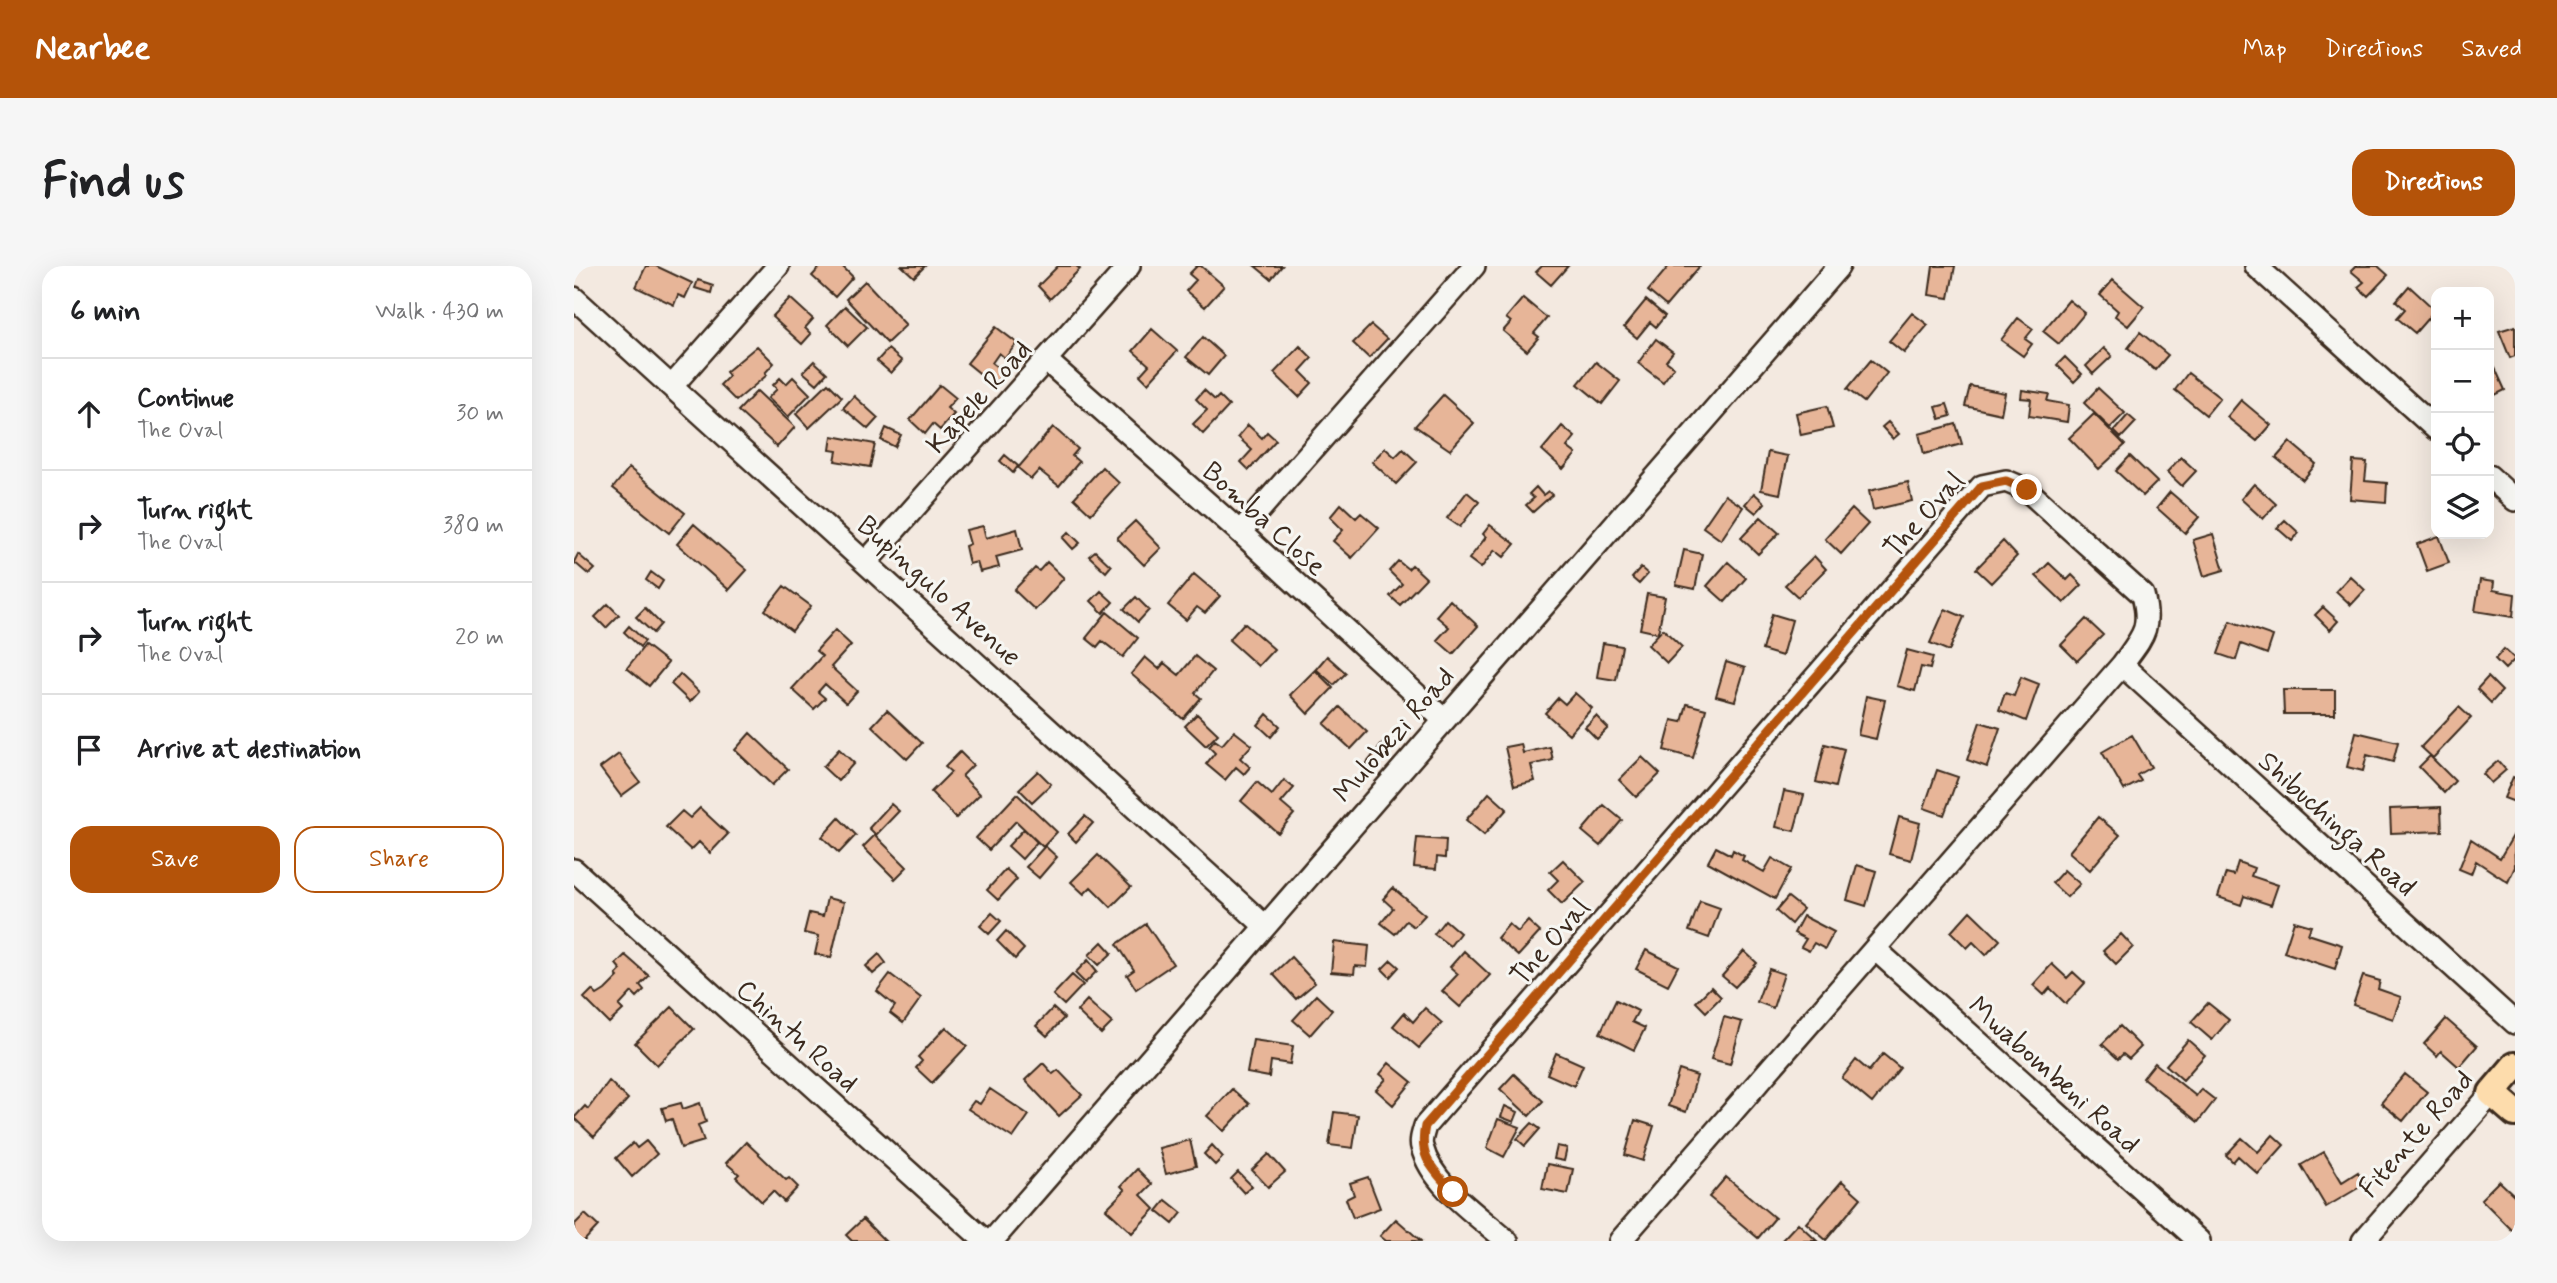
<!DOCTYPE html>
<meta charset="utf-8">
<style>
body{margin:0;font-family:Mynerve,sans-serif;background:#f6f6f6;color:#202124}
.controls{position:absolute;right:21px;top:21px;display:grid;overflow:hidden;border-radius:14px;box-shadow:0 7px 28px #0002}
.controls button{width:63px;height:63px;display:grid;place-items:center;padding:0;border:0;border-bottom:2px solid #e0e0e0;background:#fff;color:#202124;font:35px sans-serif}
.stop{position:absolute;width:21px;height:21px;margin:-16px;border:5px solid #b45309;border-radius:50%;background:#fff}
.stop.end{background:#b45309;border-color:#fff;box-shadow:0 2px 7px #0008}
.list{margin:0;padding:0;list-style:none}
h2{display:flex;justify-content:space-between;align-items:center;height:91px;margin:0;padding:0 28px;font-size:30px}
h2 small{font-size:23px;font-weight:400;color:#757577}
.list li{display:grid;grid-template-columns:46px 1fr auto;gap:21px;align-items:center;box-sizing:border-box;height:112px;padding:0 28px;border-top:2px solid #e0e0e0}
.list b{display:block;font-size:26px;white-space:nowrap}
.list p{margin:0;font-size:23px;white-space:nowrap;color:#757577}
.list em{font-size:23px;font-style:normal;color:#757577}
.actions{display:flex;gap:14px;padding:21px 28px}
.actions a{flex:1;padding:16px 0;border:2px solid #b45309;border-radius:21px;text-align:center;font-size:24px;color:#b45309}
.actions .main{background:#b45309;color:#fff}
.icon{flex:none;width:38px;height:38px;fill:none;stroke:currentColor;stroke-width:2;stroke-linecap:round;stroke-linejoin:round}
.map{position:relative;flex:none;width:1941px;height:975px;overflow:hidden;border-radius:21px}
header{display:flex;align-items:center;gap:42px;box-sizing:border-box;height:98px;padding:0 35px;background:#b45309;color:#fff}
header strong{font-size:33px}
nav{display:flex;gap:38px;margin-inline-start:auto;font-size:24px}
.intro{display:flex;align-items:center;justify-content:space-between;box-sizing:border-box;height:168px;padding:0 42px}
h1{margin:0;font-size:49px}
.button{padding:18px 32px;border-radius:21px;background:#b45309;color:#fff;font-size:24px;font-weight:700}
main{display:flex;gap:42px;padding:0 42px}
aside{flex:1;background:#fff;border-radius:21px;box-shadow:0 7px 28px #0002}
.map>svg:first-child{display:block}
</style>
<header>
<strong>Nearbee</strong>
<nav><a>Map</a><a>Directions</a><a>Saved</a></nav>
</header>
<div class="intro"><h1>Find us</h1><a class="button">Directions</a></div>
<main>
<aside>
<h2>6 min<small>Walk · 430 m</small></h2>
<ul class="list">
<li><svg class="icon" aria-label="ahead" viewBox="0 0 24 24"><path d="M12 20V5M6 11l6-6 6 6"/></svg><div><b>Continue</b><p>The Oval</p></div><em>30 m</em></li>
<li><svg class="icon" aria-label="right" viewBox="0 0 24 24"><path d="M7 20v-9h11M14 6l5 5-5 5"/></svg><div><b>Turn right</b><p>The Oval</p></div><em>380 m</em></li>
<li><svg class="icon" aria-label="right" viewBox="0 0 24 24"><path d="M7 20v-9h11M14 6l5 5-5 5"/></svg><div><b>Turn right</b><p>The Oval</p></div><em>20 m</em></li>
<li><svg class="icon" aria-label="arrive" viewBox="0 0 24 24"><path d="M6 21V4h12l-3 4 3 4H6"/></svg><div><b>Arrive at destination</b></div></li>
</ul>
<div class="actions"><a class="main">Save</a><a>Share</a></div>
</aside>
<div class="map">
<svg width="1941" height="975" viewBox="0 0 1941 975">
<rect width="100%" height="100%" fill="#f3e9e0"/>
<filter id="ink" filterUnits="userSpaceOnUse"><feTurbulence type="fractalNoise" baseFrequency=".0143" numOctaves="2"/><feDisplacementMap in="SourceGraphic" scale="14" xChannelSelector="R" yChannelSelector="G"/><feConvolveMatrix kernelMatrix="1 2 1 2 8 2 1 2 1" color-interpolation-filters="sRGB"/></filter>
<g filter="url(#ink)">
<path fill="#e7b598" stroke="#3b2a1e" stroke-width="2" d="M72,0h10l36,17 -7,15 -7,-3 -4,10 -38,-18z
M247,0h21l11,11 -18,20 -23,-21z
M328,0h23l-11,11z
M484,0h18l4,3 -30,30 -12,-13z
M623,0h4l23,20 -19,21 -19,-16 10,-11 -7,-6z
M681,0h27l-11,13z
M968,0h26l-17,19 -15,-13z
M1095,0h31l-34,40 -18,-15z
M1359,0h22l-6,32 -20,-3z
M1782,0h22l10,9 -20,21 -10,-9 6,-5 -13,-11z
M124,14l15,5 -2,8 -16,-5z
M1539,14l31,27 -16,19 -13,-10 3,-5 -18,-16z
M291,15l41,44 -19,18 -41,-44z
M1835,20l26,24 -20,23 -18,-15 8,-9 -9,-8z
M216,32l23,21 -8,9 6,6 -9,10 -30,-27z
M949,32l24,20 -13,15 5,4 -12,14 -24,-20 8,-9 -5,-4z
M1072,34l19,16 -9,11 -6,-5 -13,16 -13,-11z
M1495,34l16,13 -26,31 -16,-13z
M271,40l22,21 -19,19 -21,-21z
M1338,47l16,12 -24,28 -15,-12z
M1444,52l15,11 -8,10 7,5 -9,12 -22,-16z
M797,59l16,14 -18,19 -16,-15z
M1941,60v30l-5,2 -11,-27z
M422,61l21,16 -12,15 -6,-5 -7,10 12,9 -10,13 -27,-22z
M578,63l25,22 -29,32 -8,-8 9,-10 -16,-14z
M1566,66l28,23 -13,15 -27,-22z
M629,71l21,19 -16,19 -22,-18z
M1082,73l17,13 -7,9 8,6 -11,15 -25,-19z
M183,80l17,17 -9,10 2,2 -31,26 -16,-16 9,-9 -3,-4z
M726,80l12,12 -12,13 12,12 -13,14 -25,-24z
M1530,82l8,8 -19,18 -7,-8z
M314,83l14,12 -11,12 -14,-12z
M1491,91l17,17 -8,8 -17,-17z
M1297,94l16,13 -23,29 -17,-13z
M240,95l13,12 -10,11 -14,-12z
M1022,96l24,19 -18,23 -24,-20z
M1921,102l10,22 -16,8v-27z
M1614,107l32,25 -14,17 -31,-25z
M219,111l17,17 -22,23 -20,-19 9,-9 -4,-4 7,-7 6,6z
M254,117l14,14 -33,31 -13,-14z
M366,119l16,13 -9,10 7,6 -14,16 -7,-6 -8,10 -15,-14z
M1396,120l35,7 -4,21 -36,-8z
M1524,122l27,25 -15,15 -26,-25z
M630,124l11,10 4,-4 10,10 -26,28 -10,-10 14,-14 -11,-11z
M1448,124l27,4 -2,7 22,4 -2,17 -38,-6 2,-17 -10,-1z
M183,125l38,36 -18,20 -39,-36z
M869,129l31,28 -24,27 -35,-24z
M280,130l24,22 -10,11 -25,-21z
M1667,134l30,25 -14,16 -30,-24z
M1373,138l4,12 -11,3 -4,-12z
M1253,140l6,22 -32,7 -5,-22z
M1520,148l31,31 -26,24 -30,-31z
M1554,149l8,7 -15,16 -7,-7z
M1314,156l11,12 -6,5 -11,-12z
M1382,158l6,20 -38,10 -5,-20z
M674,159l14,13 5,-6 9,8 -27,30 -8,-8 11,-12 -14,-13z
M988,160l13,11 -8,10 9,7 -13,15 -21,-19z
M479,161l25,22 -6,7 7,6 -20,24 -20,-16 -8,9 -13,-11z
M312,162l15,7 -6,12 -14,-7z
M258,170l43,8 -5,23 -35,-6 2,-10 -7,-1z
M1716,176l26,22 -13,16 -27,-22z
M811,182l10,9 8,-8 14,13 -21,22 -24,-22z
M1194,186l20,4 -8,38 -19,-4z
M431,189l13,11 -5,7 -13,-12z
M1556,190l27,26 -14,14 -27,-25z
M1607,191l15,14 -14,15 -15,-14z
M1779,195l14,1 -2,19 22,2 -1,19 -36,-3z
M528,201l17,16 -28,31 -17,-16z
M55,202l56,45 -16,20 -56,-45z
M1334,216l4,19 -39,9 -4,-19z
M1680,218l22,20 -13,15 -22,-20z
M962,221l7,8 5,-4 4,4 -19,17 -7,-7 8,-7 -5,-4z
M893,226l12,10 -19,25 -13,-9z
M1596,226l29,25 -14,16 -28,-25z
M1180,227l11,10 -9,10 -11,-9z
M1151,229l18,12 -22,33 -18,-13z
M767,238l15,14 5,-5 18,15 -27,30 -19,-17 10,-11 -13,-13z
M1278,243l16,15 -27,30 -16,-15z
M1187,251l18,16 -21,21 -17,-16z
M1711,254l14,13 -7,8 -15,-13z
M561,255l26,27 -17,17 -27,-27z
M120,258l53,46 -18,20 -52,-46z
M916,259l25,19 -11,13 -9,-7 -14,18 -12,-9 17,-22 -3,-3z
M409,260l3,12 31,-9 5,21 -26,7 3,10 -19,5 -3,-10 -8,2 -4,-18 5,-2 -4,-14z
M495,266l11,11 -7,6 -10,-11z
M1639,268l11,36 -20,6 -11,-36z
M1865,270l10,27 -22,8 -10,-27z
M1429,275l14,15 -26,27 -15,-14z
M1110,284l18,4 -7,35 -19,-4z
M521,285l16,15 -5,6 -17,-16z
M4,288l17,15 -6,6 -15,-13z
M1240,290l12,13 -28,28 -13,-12z
M824,295l10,8 4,-4 14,13 -26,27 -10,-9 12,-12 -13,-13z
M473,296l17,16 -29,32 -21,-20 21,-22 4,3z
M1154,296l18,16 -21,24 -18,-16z
M1475,297l18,17 5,-5 10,10 -18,18 -28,-27z
M1067,302l7,6 -9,10 -7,-6z
M77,306l12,9 -5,8 -12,-9z
M620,308l26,22 -15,17 -8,-6 -11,13 -18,-15z
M1776,310l15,14 -14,15 -15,-14z
M1906,314l14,2 -1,8 22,4 -2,23 -38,-6z
M210,320l27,20 -19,25 -27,-21z
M527,325l12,11 -10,11 -12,-12z
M1073,328l18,3 -7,36 -18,-4z
M562,331l13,13 -11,12 -14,-13z
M876,334l28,26 -25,28 -16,-14 12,-13 -13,-11z
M34,338l11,11 -13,13 -11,-11z
M1749,341l15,14 -8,9 -15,-15z
M71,342l16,16 -8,9 -17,-16z
M1371,343l19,8 -15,34 -19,-8z
M533,346l31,26 -15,19 -21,-16 -5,6 -11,-9z
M1198,348l20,6 -10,36 -20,-6z
M1512,353l17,16 -26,26 -16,-16z
M1656,355l43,15 -6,18 -26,-10 -5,16 -18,-6z
M670,357l30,26 -16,17 -29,-26z
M55,360l16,15 -5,6 -16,-15z
M1089,363l19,18 -15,16 -19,-18z
M261,364l16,15 -20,22 26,24 -11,12 -21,-19 -7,8 7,6 -11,11 -22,-20 30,-33 -6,-5z
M1029,377l19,3 -6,34 -19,-3z
M71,379l23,18 -19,23 -22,-18z
M1930,383l11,10 -10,10 -10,-10z
M1333,384l26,7 -3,12 -9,-2 -6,24 -18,-5z
M621,390l18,15 -18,22 6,5 -18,21 -52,-45 14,-17 14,12 5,-6 15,12z
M753,390l19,17 -12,12 -18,-16z
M1152,396l19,6 -10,33 -19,-5z
M741,404l18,18 -25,26 -18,-19z
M106,408l19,18 -9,10 -19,-18z
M1447,411l18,7 -13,37 -27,-11 6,-17 9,3z
M1914,411l14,14 -11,12 -14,-14z
M1709,424h52v24h-51z
M1001,427l17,15 -23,26 -24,-21 13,-15 7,6z
M1292,430l19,4 -9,39 -18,-4z
M1113,438l19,5 -13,49 -29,-8 8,-30 10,2z
M766,441l27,25 -16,17 -27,-25z
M1885,441l12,11 -38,40 -12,-11z
M313,444l35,33 -15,16 -35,-33z
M623,448l21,20 -12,12 -21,-20z
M693,448l13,12 -9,11 -13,-12z
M1022,450l12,12 -11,11 -12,-12z
M1406,456l20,6 -13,39 -20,-7z
M660,465l18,14 -12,13 10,9 -6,7 -8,-7 -11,13 -19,-16 9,-11 -6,-6 6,-7 7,5z
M1782,466l42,10 -5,20 -26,-7 -4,16 -16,-4z
M176,467l38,36 -16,16 -37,-35z
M1558,469l19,32 -14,8 4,6 -17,9 -22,-38z
M809,477l5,4 -17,21 -5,-4z
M947,478l2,9 27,-6 3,13 -22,5 4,16 -21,5 -9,-39z
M1251,478l19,5 -9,38 -19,-5z
M265,483l15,14 -16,18 -15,-14z
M386,486l13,13 -11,11 18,18 -24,24 -25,-26 20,-20 -6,-5z
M45,488l21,28 -19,14 -21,-28z
M1856,490l25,25 -11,12 -25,-26z
M1068,491l18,17 -24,23 -17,-17z
M1924,495l8,9 -15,13 -8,-9z
M1363,504l21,7 -14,38 -20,-7z
M464,505l13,13 -19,18 -13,-13z
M1939,511l2,1v24l-11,-4z
M710,514l10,8 -13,15 13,11 -16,19 -37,-32 16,-19 15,13z
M1210,525l20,4 -10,36 -18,-4z
M915,527l18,16 -23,26 -18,-15z
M443,528l40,38 -14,15 -27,-26 -27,29 -13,-12z
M317,538l8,7 -23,24 -7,-7z
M1030,539l18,15 -22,26 -18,-15z
M1867,541l1,24 -51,2 -1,-24z
M126,542l28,26 -18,19 -11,-11 -8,8 -25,-23 16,-16 8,7z
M511,550l8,7 -17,19 -8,-8z
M1325,551l21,6 -9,37 -22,-6z
M1524,551l22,18 -30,35 -21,-18z
M265,552l17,17 -17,18 -17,-16z
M450,563l13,13 -15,17 -14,-13z
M1940,568l1,33 -7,15 -32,-21 -5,13 -12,-5 12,-30 29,19z
M301,569l32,32 -12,12 -32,-32z
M843,572l29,2 -1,18 -8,-1 -1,12 -22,-2z
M471,580l12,11 -18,21 -13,-11z
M1142,581l15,8 2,-5 11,6 -2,4 22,12 8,-14 19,11 -16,30 -67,-37z
M524,589l33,32 -20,20 -20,-20 -7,7 -13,-12z
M989,594l22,22 -23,22 -14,-14 10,-10 -8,-8z
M1664,596l16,6 -3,8 27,9 -7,20 -27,-9 -3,9 -23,-8 8,-24 8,2z
M1283,599l19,6 -10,35 -19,-6z
M432,603l11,10 -19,21 -11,-10z
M1490,604l16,14 -13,13 -15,-14z
M819,622l32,27 -11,12 -8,-6 -11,13 -14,-11 12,-15 -10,-9z
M1214,631l15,12 -12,15 -15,-13z
M253,632l17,4 -13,56 -16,-4 4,-18 -15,-3 5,-20 14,3z
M1126,635l20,7 -11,30 -20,-7z
M1396,645l30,29 -14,15 -13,-13 -6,6 -16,-16z
M418,647l9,8 -12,13 -9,-8z
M1229,650l31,16 -9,17 -11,-6 -5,8 -8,-4 5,-8 -12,-6z
M871,654l15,13 -10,13 -16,-12z
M954,655l12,11 -22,24 -21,-18 12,-14 9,8z
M1720,655l17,5 -3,8 34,11 -7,24 -51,-17z
M572,658l27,40 -37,25 -9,-14 7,-5 -17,-26z
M432,665l18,18 -9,10 -18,-18z
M1547,668l12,13 -17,17 -13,-13z
M528,676l10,11 -13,12 -10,-10z
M760,676l35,4 -2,21 -12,-1 -1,8 -23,-2z
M1072,684l32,16 -10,19 -32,-16z
M890,685l26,24 -30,32 -18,-16 16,-17 -8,-7z
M1170,685l13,12 -22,24 -13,-11z
M305,688l7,9 -13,11 -7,-8z
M51,689l24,21 -9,9 4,5 -7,7 -5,-5 -13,14 4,4 -14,13 -25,-25 8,-8 5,5 8,-5 13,-13 -2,-2 5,-5 -5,-6z
M717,691l24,26 -19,16 -23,-25z
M514,694l9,11 -12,12 -10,-10z
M817,694l8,7 -9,10 -8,-8z
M1478,698l15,14 6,-6 12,11 -19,21 -16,-16 -6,7 -11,-10z
M1195,703l15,5 -11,34 -16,-6z
M316,708l31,24 -18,25 -13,-10 5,-7 -18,-15z
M498,709l11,10 -19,20 -11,-10z
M1789,710l17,5 -2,8 23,8 -8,22 -40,-14z
M1137,721l10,10 -15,15 -10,-10z
M742,729l16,15 -22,25 -17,-15z
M513,734l25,23 -11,11 -24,-23z
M1042,734l22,11 -6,11 13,6 -11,22 -34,-17z
M1634,737l21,17 -17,20 -21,-18z
M98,741l22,22 -37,36 -22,-22z
M479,742l11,10 -17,18 -11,-10z
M851,742l17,15 -23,25 -26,-22 11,-13 9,9z
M1150,751l18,5 -12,42 -19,-5z
M1872,753l31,27 -18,21 -18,-16 -4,5 -13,-12z
M1546,760l21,21 -12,12 -6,-5 -5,5 -16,-15z
M372,761l21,19 -35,37 -16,-15 6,-7 -4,-4z
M679,774l40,6 -3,18 -19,-3 -2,16 -22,-4z
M1614,774l17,15 -22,25 -17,-15z
M982,787l27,12 -9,21 -27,-12z
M1309,788l17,14 -28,35 -30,-25 14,-18 13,11z
M469,797l10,11 5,-4 24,25 -23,21 -34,-36z
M815,797l23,19 -19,23 -17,-15 10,-11 -6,-5z
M1581,797l41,33 5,-7 14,11 -17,22 -55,-44z
M1105,804l18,6 -11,36 -18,-6z
M940,808l29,27 -14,15 -29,-27z
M1831,808l22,18 -24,29 -22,-18z
M35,815l19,18 -34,38 -20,-19 11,-12 3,3z
M416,823l39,26 -16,23 -45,-29 6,-8 6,3z
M658,823l17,15 -25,27 -17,-15z
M107,837l2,6 17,-6 6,19 -8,3 6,16 -23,7 -9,-29 -6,2 -4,-13z
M931,840l13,6 -4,10 -13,-5z
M760,846l24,3 -5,33 -24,-3z
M924,853l22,8 -16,30 -17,-9z
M1061,854l19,6 -11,35 -18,-6z
M958,857l8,6 -15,17 -8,-7z
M1699,869l11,10 -26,29 -20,-18 -5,6 -7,-7 16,-17 16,14z
M616,874l6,26 -30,8 -7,-26z
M72,875l11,13 -25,23 -16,-19 17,-15 4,5z
M172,876l40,38 3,-2 9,9 -14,15 -11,-11 -11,11 -26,-25 3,-3 -13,-11z
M638,879l11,12 -8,8 -11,-11z
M983,880l10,2 -3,13 -10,-2z
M1750,886l18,30 16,-10 7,12 -39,23 -25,-42z
M695,888l16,18 -17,15 -16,-17z
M973,898l26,5 -5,25 -26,-5z
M563,903l15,15 -11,11 14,14 -23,24 -26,-24 19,-19 -4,-4z
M664,906l14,14 -8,7 -13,-14z
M794,911l12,31 -27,10 -7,-19 8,-4 -4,-12z
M1152,911l49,41 -17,20 -49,-41z
M1268,915l19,17 -35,42 -20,-17z
M1925,915l16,15v37l-34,-34z
M592,934l16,13 -9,11 -16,-13z
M11,948l13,12 -14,15h-10v-16z
M289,953l22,22h-33l-6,-6z
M822,953l25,22h-35l-6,-5z
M1224,957l19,18h-36z"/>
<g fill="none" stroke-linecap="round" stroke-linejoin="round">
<defs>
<path id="minor" d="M1682,0l180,163
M0,32l691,628
M473,95l193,171 203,187
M98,120l106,-120
M1915,210l26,24
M666,266l234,-266
M293,295l262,-295
M1548,399l393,358
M0,604l411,371
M1301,683l324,292
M418,975l847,-975
M933,975c-28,-25 -75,-55 -85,-94 -2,-6 1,-14 3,-21l557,-640 24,-5 21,9 116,105c9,35 -1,42 -21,70l-502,576
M1789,975l129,-148"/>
<path id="major" d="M1941,800l-23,27 23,20"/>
</defs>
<use href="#minor" stroke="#3b2a1e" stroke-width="26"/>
<use href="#major" stroke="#3b2a1e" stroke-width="32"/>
<use href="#minor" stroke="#f6f6f2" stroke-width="21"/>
<use href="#major" stroke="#fddcac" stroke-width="26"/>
</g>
</g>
<g fill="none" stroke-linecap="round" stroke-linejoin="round" filter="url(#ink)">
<path stroke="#b45309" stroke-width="9" d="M879,926c-20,-23 -35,-34 -28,-66l557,-640 24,-5 21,9"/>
</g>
<g text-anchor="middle" stroke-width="6" stroke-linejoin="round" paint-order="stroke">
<g font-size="28" fill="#3b2a1e" stroke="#f6f6f2">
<text transform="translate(404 130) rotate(-48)" y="10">Kapele Road</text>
<text transform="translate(1349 248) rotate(-48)" y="10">The Oval</text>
<text transform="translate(691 252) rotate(42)" y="10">Bomba Close</text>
<text transform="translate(366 324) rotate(42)" y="10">Bupingulo Avenue</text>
<text transform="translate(819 468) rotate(-49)" y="10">Mulobezi Road</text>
<text transform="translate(1764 557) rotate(42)" y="10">Shibuchinga Road</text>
<text transform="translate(975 675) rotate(-49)" y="10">The Oval</text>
<text transform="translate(224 769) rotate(42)" y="10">Chintu Road</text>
<text transform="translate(1481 808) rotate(42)" y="10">Mwabombeni Road</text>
<text transform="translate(1841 867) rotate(-49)" y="10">Fitente Road</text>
</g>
</g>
</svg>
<div class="controls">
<button>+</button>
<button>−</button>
<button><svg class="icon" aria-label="locate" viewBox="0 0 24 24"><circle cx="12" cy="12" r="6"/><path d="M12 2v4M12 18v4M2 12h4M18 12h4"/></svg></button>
<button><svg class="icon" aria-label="layers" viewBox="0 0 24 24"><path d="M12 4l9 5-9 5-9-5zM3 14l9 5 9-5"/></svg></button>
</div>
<div class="stop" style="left:879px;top:926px"></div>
<div class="stop end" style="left:1453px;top:224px"></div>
</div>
</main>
